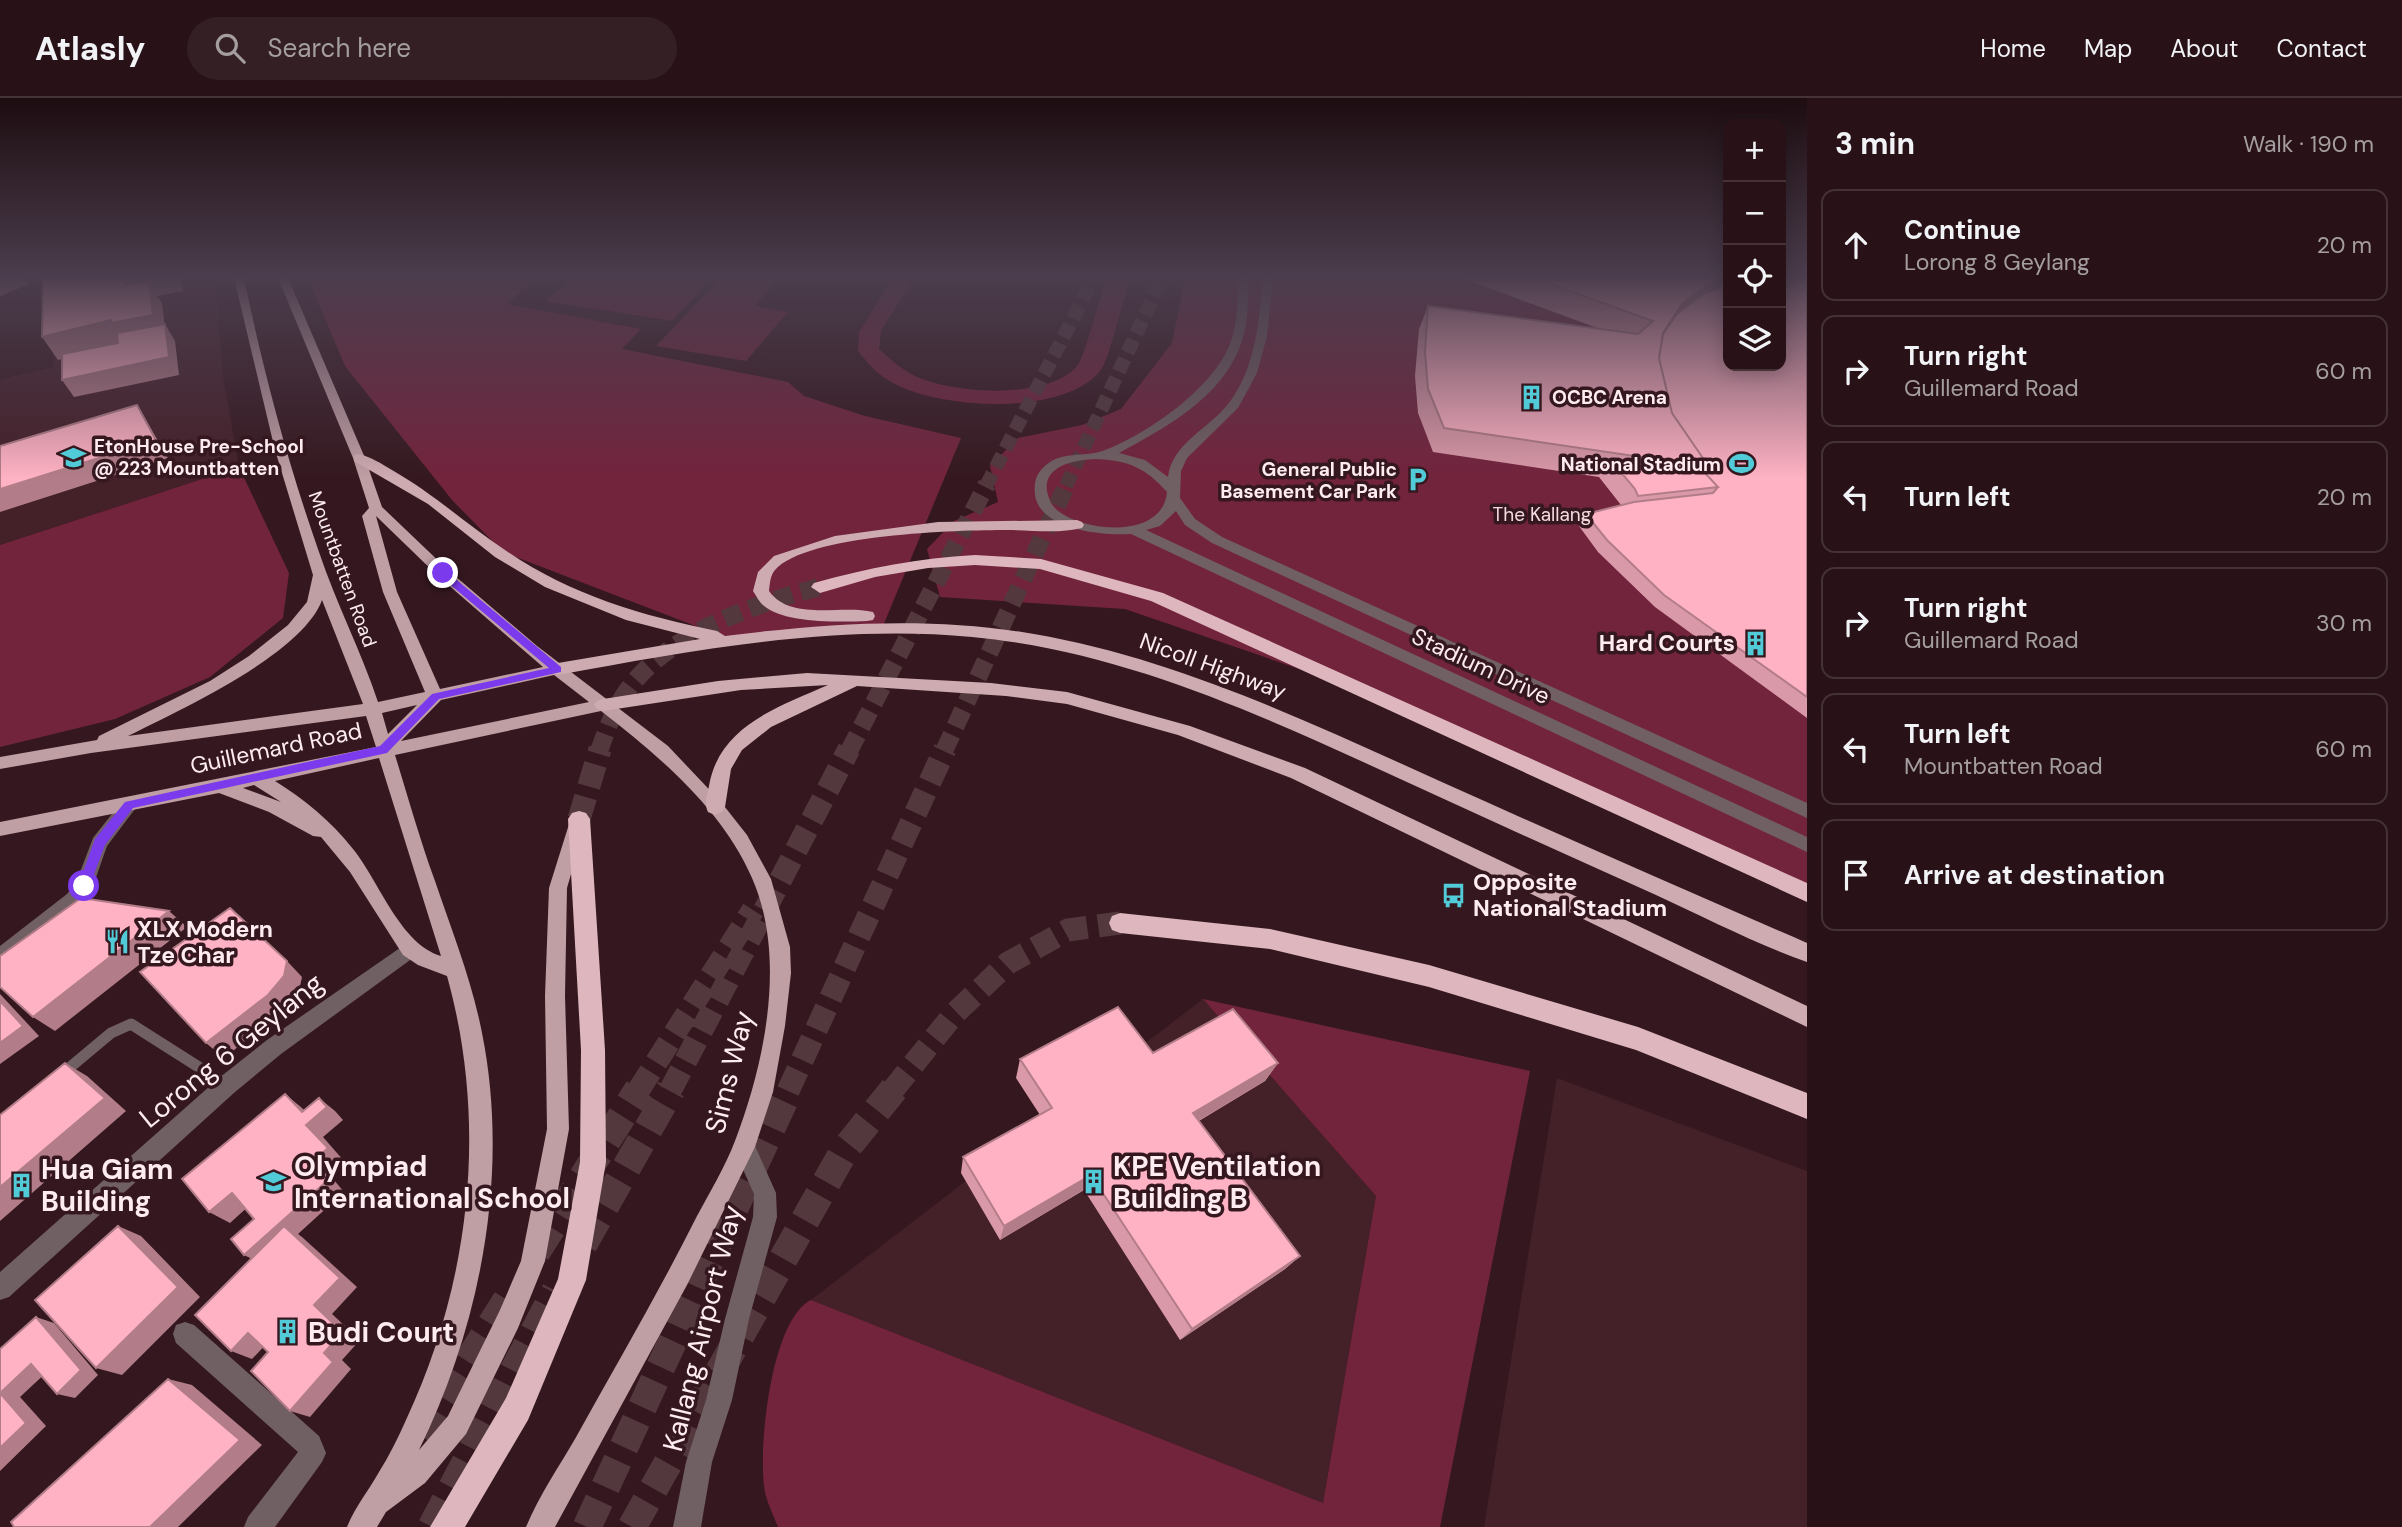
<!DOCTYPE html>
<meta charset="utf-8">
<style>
body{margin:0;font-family:"DM Sans",sans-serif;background:#342024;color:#f1f3f6}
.controls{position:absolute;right:21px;top:21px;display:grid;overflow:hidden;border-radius:14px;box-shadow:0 4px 18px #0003}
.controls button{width:63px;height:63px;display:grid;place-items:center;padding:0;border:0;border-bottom:2px solid #443236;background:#281217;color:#f1f3f6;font:35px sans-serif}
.stop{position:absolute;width:21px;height:21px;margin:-16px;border:5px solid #7c3aed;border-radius:50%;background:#fff}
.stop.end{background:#7c3aed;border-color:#fff;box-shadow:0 2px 7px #0008}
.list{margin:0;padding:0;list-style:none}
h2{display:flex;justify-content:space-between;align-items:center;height:91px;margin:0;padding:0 28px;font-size:30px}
h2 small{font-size:23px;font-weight:400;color:#a59ea1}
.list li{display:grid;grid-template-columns:46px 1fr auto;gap:21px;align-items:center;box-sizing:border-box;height:112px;margin:0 14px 14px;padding:0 14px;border:2px solid #443236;border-radius:14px}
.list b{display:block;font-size:26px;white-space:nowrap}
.list p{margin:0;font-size:23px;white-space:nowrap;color:#a59ea1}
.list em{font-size:23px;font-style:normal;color:#a59ea1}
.icon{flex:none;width:38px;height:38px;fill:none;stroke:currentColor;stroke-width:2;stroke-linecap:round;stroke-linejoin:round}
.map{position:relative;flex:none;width:1807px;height:1429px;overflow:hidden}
header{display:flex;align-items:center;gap:42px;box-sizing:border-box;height:98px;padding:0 35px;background:#281217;border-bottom:2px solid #443236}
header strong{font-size:33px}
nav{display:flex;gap:38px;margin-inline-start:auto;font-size:24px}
.search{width:490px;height:63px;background:#342024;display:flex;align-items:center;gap:18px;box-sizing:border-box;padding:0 24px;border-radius:38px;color:#a59ea1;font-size:26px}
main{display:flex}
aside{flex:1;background:#281217}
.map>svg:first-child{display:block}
</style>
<header>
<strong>Atlasly</strong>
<div class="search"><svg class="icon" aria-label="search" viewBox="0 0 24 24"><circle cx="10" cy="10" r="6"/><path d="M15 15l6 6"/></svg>Search here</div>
<nav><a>Home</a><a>Map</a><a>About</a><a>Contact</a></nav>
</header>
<main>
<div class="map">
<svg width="1807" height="1429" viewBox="0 0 1807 1429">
<rect width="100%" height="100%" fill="#35181f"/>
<path fill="#442029" d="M56,180h159l8,98 16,91 -239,78v-166l54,-12 -9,-87z
M1203,901l173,197 -53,307 -512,-203z
M1557,980l250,93v356h-323z"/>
<path fill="#73243d" d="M308,180h228l-29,26 134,25 -19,20 166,33 16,14 61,20 96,22 -78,188 -151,14 -229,-88 -51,-52 -107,-134z
M572,180h134l5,1 -39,42 -126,-20z
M721,180h57l-23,28 33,6 -42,49 -90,-15z
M893,180h21l-33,53 -2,18c11,10 21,19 34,26 37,19 136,26 165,-10 7,-10 23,-71 28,-87h24c-6,18 -21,81 -29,92 -37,47 -161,39 -208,13 -15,-8 -25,-19 -35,-32l1,-19z
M1185,180h543v88h53l26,-88v617l-438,-202 -244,-84 -185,-12 -13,-48 27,-28 44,-19 -8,-36 28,-28 64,-13 39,-16 51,-66z
M239,369l50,106 -6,45 -73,59 -95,42 -115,28v-202z
M1203,901l327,72 -90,456h-662c-5,-13 -13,-28 -14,-41 -5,-42 7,-166 47,-186l512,203 53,-307z"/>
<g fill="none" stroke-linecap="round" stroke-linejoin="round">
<path stroke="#53383e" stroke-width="14" stroke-dasharray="14 7" stroke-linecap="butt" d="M986,388l108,-208
M1066,388l96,-208"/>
<path stroke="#53383e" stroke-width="18" stroke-dasharray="18 9" stroke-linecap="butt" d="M599,653c8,-22 16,-45 30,-63 42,-56 126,-84 191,-101
M849,653l138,-267
M944,653l123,-267"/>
<path stroke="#53383e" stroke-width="23" stroke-dasharray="23 11" stroke-linecap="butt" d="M579,721l21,-70
M638,993l115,-181
M670,993l179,-342
M788,993l157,-342
M892,993l62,-77 54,-51 60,-33 52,-7"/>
<path stroke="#53383e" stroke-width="29" stroke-dasharray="29 15" stroke-linecap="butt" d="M583,1146l88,-155
M536,1154l103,-163
M421,1338l93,-147
M432,1429l124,-236
M587,1429l202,-438
M632,1429l212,-376 50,-62"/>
<path stroke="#706063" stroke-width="11" d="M62,976l49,-41 20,-9 96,61"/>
<path fill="#706063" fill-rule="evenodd" d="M129,700l6,2 3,5 -31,41 -14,40 -12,20 -74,57 -7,3v-20l67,-52 9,-11 17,-45 30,-38z
M410,843l7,2 3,6 -3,6 -136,99 -46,38 -226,205 -9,3v-28l219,-194 48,-38z
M185,1224l9,3 125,111 7,17 -4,9 -47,65h-31l4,-10 50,-65 -122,-109 -3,-9 3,-9z"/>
<path fill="#706063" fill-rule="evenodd" d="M1238,180h10c0,20 1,40 -5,59 -16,58 -76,90 -124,116l26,7 23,17c4,-34 42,-49 61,-74 27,-36 30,-82 34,-125h10l-6,58 -10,37 -19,35 -51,50 -6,13 -1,27 15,21 27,18 585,266v15l-595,-275 -27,-18 -9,-14 -16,15 -14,4 661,307v15l-676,-318c-28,2 -91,-4 -96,-39 -1,-10 0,-18 6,-25 19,-22 43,-11 64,-20 43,-16 111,-64 126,-109 7,-20 7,-42 7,-63zM1095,361c33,1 51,9 72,33 -4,47 -82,41 -110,18 -6,-5 -8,-11 -10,-19 -4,-26 29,-31 48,-32z
M744,1038l8,3 24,54 1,24 -28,102 -17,81 -20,62 -11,65h-28l13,-65 20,-62 19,-81 28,-102 1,-23 -21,-47 3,-8z"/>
<path fill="#bf9ea4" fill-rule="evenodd" d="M234,180h10c19,92 44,186 75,274 17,51 42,99 59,150l47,-10 -42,-100 -21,-76 7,-8 -16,-50 -75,-180h10l77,180 17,49 66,63 89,76 131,100 53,56 26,33 24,44 19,68 1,26 -6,53 -12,66 -18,55 -68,138 -132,242h-29c13,-31 32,-59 49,-88 41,-74 84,-147 122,-223 13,-24 28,-49 38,-75 30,-78 52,-184 17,-263 -30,-69 -93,-122 -151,-167l-206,44c13,42 25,85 40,126 17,50 37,100 47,152 28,139 -1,291 -63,417l29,-34 52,-106 21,-49 26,-132 -2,-133 4,-108 21,-67h12l3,5 -18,62 -2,108 4,133 -24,132 -27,67 -52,106 -41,49 -39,29 -9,15h-30c8,-20 22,-37 32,-55 10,-16 19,-34 27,-52 65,-139 82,-297 41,-444l-29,-11 -15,-10 -53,-83 -29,-35 -8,-1 -44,-24 -50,-19 -219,43v-14l376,-75 -10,-31 -275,37 -91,16v-12l97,-17 2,-4 111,-55 39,-25 39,-31 19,-23 6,-27 -38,-125zM376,418l62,60 105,91 -103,22 -43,-97zM322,502l41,104 -235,32c51,-26 174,-81 194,-136zM554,577l35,27 -188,39 40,-41zM417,607l-29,29 -6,-21zM379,660l62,198c-41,-12 -62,-75 -88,-107 -22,-28 -49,-50 -78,-68zM254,687l27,17 -38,-14z"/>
<path fill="#ceaab1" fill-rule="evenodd" d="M359,356c12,3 23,10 33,16 42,24 74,54 113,80 63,44 137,66 212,81l8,5c102,-13 207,-20 309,-2 144,25 277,89 410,149 120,54 242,107 363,160v19c-51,-18 -101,-44 -151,-67 -99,-44 -197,-89 -295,-134 -125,-57 -251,-111 -389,-124 -138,-13 -278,13 -414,38l-6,-2 -3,-4 9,-6 142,-24 -74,-19 -81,-33 -50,-30 -67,-53 -74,-43v-6z
M1077,422l5,2 2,3 -2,3c-23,6 -52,2 -75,2 -49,0 -200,4 -232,40 -5,6 -5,13 -6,21 22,31 73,13 104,21l2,4 -2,4 -6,1c-27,1 -83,3 -104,-16 -4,-3 -7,-10 -10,-14l5,-19 16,-16 61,-20 103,-14z
M807,575l184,10 76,9 123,34 115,42 502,238v21l-516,-249 -113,-43 -111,-31 -61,-8 -149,-10 -86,41 -29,23 -11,19 -6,38 -3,5 -7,3 -7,-3c-4,-8 -1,-17 1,-26 10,-60 69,-79 119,-101l-87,5 -138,21 -6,-2 -3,-4 3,-4 6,-2 115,-18z"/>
<path fill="#deb6be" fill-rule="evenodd" d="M975,457l66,4 122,34 644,290v19l-656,-301 -111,-32 -65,-4 -47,3 -53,9 -55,16 -9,-6 3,-4c54,-15 105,-25 161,-28z
M579,713l7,2 4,6 15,231 1,112 -20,118 -58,140 -63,107h-35l76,-129 52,-119 22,-117 1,-112 -13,-231 4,-6z
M1120,815l150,16 159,36 209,62 169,66v26l-171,-69 -207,-63 -159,-38 -150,-16 -8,-3 -3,-7 3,-7z"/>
</g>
<path fill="#da99a8" d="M1462,180h345v440l-152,-111 -57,-55 -19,-26 7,-12 35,-9 -22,-28 -166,-25 -15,-39 -3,-37 4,-47 9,-23 172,23z
M1153,955l125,10 -13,18 -66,40 101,135 -15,13 -105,71 -96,-150 -84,50 -39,-67 2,-16 77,-42 -24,-37 4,-19z"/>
<path fill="#b27d88" d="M0,180h25l4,6 -29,12z
M125,180h56l2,13 -26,5 5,7 4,34 -42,6 -66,17 -16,-23 83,-52z
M1723,180h5v15l-59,33 13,-22 26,-20z
M165,226l10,17 4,34 -105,22 -12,-17z
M137,307l31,53 -168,54v-23z
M169,813l18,16 -132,104 -22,-14z
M287,863l15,16 -3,14 -15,19 -60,48 -18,-15z
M0,896l39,42 -39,28z
M65,965l22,13 39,35 -126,110v-34z
M1278,965l-13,18 -82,49 10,-17z
M285,996l17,14 11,11 6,-21 16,13 8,9 -20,17 21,24 -15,13 15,18 -46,42 4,3 55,50 -25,27 28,26 -18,20 9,9 -41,48 -20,-6 34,-58 -60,-88 -20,-10 68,-93 -6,-37 -4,-13z
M1091,1077l-7,15 -84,50 4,-14z
M232,1095l19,11 -21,19 -21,-11z
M118,1128l23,10 59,61 -78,78 -26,-7z
M1300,1158l-15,13 -105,71 12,-11z
M36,1219l18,6 44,52 -23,23 -18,-4z
M248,1235l21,8 -17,18 -21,-8z
M31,1266l19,5 -30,28 26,29 -46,45v-78z
M168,1281l24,6 70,60 -84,82h-28z"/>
<path fill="#feb2c3" stroke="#b27d88" stroke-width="2" d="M43,180h82v7l24,-4 4,34 -42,8v-3l-69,17z
M1534,180h189l-15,6 -26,20 -19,29 -4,25 13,55 37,54 -265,-39 -16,-39 -3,-37 3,-46 210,28 15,-13z
M1781,180h26v419l-143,-102 -57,-55 -21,-26 48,-12 79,-9 5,-6 -13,-14 4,-6 -37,-54 -13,-55 4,-24 13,-19 25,-20 27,-11v82h53z
M165,226l4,33 -107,23v-26l56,-11 -1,-10z
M137,307l19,35 -156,49v-43z
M1610,361l95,14 13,14 -80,9 -3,-7z
M81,800l88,13 -136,106 -33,-30v-31z
M230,810l57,53 -3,15 -16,19 -62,48 -66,-71z
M0,903l23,25 -23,17z
M1118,909l35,46 80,-44 45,54 -85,50 107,143 -108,73 -101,-154 -87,51 -41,-69 89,-49 -32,-49z
M65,965l40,35 -105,89v-72z
M285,996l17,18 17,-14 8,9 -21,18 22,23 -16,14 16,18 -84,75 -13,-16 23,-20 -22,-26 -23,19 -27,-33z
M118,1128l60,61 -82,81 -61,-68z
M284,1128l56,52 -26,27 28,27 -18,21 9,9 -43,49 -39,-40 17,-19 -20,-19 -17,18 -36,-36z
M36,1219l45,53 -24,24 -26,-30 -31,29 26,30 -26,25v-99z
M168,1281l72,61 -90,87h-136l-3,-5z"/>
<linearGradient id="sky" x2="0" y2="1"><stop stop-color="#1d0d11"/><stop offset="0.47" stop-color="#4b3d4d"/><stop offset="1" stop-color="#4b3d4d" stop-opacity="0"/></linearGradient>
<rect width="1807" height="380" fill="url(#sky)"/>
<path fill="#7c3aed" d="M440,473h6l115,96v5l-122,27 -52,54 -254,55 -28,37 -17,45h-8l-2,-4 17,-47 30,-37 255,-56 52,-52 117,-26 -109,-92z"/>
<defs>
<symbol id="building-bare" viewBox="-9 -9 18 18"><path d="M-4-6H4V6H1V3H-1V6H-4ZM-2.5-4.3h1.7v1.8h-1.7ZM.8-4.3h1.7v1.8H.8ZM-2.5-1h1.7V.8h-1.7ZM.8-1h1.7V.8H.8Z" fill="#52cbd8" stroke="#35181f" stroke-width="2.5" paint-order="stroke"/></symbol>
<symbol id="school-bare" viewBox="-9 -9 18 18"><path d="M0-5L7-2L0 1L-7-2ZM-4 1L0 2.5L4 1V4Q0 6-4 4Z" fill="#52cbd8" stroke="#35181f" stroke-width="2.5" paint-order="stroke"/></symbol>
<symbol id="stadium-bare" viewBox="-9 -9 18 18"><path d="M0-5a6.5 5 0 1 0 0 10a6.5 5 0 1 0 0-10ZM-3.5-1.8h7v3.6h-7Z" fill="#52cbd8" stroke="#35181f" stroke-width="2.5" paint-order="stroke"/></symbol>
<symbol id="parking-bare" viewBox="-9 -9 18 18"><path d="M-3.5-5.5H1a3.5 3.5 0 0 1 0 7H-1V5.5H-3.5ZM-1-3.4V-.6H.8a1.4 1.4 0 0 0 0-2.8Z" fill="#52cbd8" stroke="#35181f" stroke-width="2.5" paint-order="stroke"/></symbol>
<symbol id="bus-bare" viewBox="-9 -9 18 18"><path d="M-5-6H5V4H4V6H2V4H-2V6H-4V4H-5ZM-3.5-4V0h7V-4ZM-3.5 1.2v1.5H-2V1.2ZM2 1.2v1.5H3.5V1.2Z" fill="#52cbd8" stroke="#35181f" stroke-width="2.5" paint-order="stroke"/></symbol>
<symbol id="restaurant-bare" viewBox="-9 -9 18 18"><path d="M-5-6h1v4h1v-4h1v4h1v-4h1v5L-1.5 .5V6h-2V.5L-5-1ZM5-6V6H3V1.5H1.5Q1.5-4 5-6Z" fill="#52cbd8" stroke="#35181f" stroke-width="2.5" paint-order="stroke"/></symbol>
</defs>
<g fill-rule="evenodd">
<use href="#building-bare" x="1514" y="282" width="35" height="35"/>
<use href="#school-bare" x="56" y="342" width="35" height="35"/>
<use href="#stadium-bare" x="1724" y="348" width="35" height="35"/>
<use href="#parking-bare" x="1400" y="364" width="35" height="35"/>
<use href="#building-bare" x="1738" y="528" width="35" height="35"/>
<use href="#bus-bare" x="1436" y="780" width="35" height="35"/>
<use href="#restaurant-bare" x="100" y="826" width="35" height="35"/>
<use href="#school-bare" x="256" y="1066" width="35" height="35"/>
<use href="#building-bare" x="1076" y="1066" width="35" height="35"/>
<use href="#building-bare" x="4" y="1070" width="35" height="35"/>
<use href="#building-bare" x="270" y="1216" width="35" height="35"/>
</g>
<g text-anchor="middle" stroke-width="7" stroke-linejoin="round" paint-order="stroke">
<g font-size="19" font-weight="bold" fill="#feecf0" stroke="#35181f" text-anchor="start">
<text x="1552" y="306">OCBC Arena</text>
<text x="94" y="355">EtonHouse Pre-School<tspan x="94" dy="22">@ 223 Mountbatten</tspan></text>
<text x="1721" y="373" text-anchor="end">National Stadium</text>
<text x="1397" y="378" text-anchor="end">General Public<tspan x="1397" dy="22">Basement Car Park</tspan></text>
</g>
<g font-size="19" fill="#f4dbdf" stroke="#35181f">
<text x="1542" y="423">The Kallang</text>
</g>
<g font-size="19" fill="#feecf0" stroke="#35181f">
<text transform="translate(343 471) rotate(70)" y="7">Mountbatten Road</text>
</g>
<g font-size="23" font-weight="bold" fill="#feecf0" stroke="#35181f" text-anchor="start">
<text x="1735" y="553" text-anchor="end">Hard Courts</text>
<text x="1473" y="792">Opposite<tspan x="1473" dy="26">National Stadium</tspan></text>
<text x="137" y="839">XLX Modern<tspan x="137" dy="26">Tze Char</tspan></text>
</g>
<g font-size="23" fill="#feecf0" stroke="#35181f">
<text transform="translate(1213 568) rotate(20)" y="8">Nicoll Highway</text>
<text transform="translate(1481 568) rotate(25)" y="8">Stadium Drive</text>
<text transform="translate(276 650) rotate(-12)" y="8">Guillemard Road</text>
</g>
<g font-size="28" fill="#feecf0" stroke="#35181f">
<text transform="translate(231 952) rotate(-39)" y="10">Lorong 6 Geylang</text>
<text transform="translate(729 974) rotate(-76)" y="10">Sims Way</text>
<text transform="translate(702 1230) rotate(-76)" y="10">Kallang Airport Way</text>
</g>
<g font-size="28" font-weight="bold" fill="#feecf0" stroke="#35181f" text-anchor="start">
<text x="294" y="1078">Olympiad<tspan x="294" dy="32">International School</tspan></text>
<text x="1113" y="1078">KPE Ventilation<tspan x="1113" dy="32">Building B</tspan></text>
<text x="41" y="1081">Hua Giam<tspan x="41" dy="32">Building</tspan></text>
<text x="308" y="1244">Budi Court</text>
</g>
</g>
</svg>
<div class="controls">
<button>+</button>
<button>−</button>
<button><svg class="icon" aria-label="locate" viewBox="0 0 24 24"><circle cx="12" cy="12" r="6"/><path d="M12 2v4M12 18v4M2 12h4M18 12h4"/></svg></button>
<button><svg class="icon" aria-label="layers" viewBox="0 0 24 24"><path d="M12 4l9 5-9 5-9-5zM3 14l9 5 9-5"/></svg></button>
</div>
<div class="stop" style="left:84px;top:788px"></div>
<div class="stop end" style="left:443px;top:475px"></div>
</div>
<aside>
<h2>3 min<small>Walk · 190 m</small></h2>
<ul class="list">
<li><svg class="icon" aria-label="ahead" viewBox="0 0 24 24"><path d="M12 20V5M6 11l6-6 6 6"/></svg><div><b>Continue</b><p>Lorong 8 Geylang</p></div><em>20 m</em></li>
<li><svg class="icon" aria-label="right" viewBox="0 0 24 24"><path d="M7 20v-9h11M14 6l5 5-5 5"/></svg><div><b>Turn right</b><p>Guillemard Road</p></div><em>60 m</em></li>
<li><svg class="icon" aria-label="left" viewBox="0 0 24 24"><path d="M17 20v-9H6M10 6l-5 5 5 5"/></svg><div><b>Turn left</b></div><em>20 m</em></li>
<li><svg class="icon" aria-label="right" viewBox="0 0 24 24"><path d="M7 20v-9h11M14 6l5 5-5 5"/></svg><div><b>Turn right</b><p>Guillemard Road</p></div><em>30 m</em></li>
<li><svg class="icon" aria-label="left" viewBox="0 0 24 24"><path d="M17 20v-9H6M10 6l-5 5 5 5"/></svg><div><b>Turn left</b><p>Mountbatten Road</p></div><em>60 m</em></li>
<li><svg class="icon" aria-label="arrive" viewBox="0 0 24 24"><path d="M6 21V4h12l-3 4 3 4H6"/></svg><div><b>Arrive at destination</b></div></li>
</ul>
</aside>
</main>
